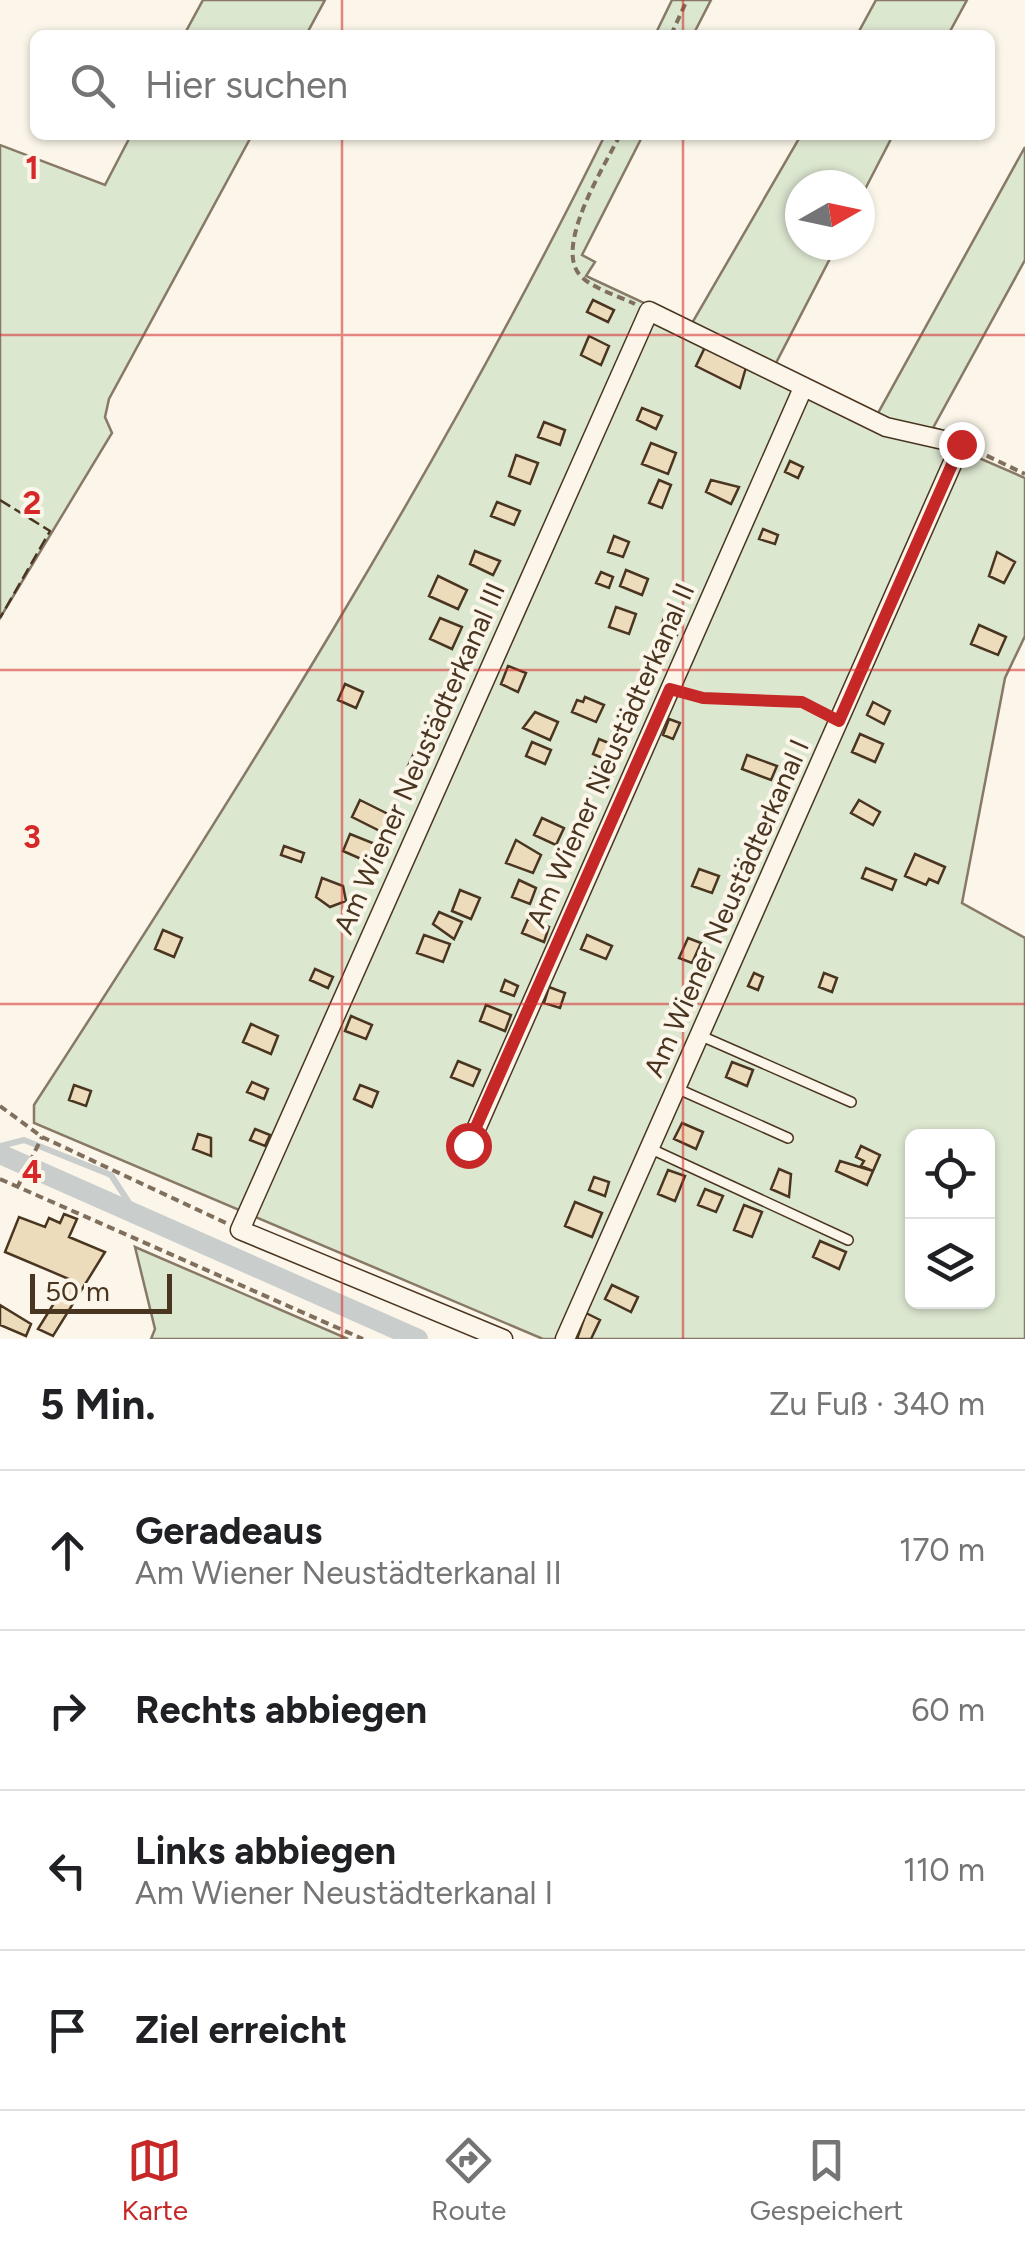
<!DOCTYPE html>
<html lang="de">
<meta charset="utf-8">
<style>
body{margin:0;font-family:Figtree,sans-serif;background:#f2f2f2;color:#202124}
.controls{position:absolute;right:30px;bottom:30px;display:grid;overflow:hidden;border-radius:15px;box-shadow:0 2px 8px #0004}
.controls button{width:90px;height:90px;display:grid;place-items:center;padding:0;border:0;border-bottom:2px solid #e0e0e0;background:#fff;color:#202124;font:50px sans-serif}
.compass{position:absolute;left:785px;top:170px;width:90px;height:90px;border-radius:50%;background:#fff;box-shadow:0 2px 8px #0004;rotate:81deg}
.scale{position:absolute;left:30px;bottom:25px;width:142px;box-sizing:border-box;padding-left:10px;border:5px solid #4a3520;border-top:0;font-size:28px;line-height:35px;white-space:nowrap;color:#4a3520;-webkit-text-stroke:8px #fbf6e9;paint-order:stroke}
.stop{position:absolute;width:30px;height:30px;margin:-22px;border:8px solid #c62828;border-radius:50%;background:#fff}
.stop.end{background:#c62828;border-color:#fff;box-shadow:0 2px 10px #0008}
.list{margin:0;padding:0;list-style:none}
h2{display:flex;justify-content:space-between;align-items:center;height:130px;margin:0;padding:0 40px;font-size:42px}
h2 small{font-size:32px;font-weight:400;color:#757577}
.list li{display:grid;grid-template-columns:65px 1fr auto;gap:30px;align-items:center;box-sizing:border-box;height:160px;padding:0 40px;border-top:2px solid #e0e0e0}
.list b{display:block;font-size:38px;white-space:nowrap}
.list p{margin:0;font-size:32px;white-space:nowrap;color:#757577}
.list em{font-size:32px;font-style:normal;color:#757577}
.icon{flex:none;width:55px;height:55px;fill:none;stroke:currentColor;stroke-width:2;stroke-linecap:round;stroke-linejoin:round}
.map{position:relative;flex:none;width:1025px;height:1339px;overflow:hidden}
.search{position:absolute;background:#fff;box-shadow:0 2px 8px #0004;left:30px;right:30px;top:30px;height:110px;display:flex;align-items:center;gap:25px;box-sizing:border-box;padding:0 35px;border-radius:15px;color:#757577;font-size:38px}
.sheet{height:770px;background:#fff}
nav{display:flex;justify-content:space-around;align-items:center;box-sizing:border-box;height:140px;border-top:2px solid #e0e0e0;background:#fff;font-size:28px;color:#757577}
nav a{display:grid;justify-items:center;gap:5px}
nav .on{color:#c62828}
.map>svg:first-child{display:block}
</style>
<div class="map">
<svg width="1025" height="1339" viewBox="0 0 1025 1339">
<rect width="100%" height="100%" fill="#fbf6e9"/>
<path fill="#dce7d0" stroke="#887966" stroke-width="2.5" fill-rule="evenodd" d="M203,0h122l-19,35h-122z
M672,0h39l-18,35h-38z
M876,0h91l-19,35h-91z
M131,135h121l-143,264 -4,18 7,16 -112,185v-473l105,40z
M605,135h38l-61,120 13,7 -9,14 105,49 110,-190h92l-33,64v-14h-60v60h37l-62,120 103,48 147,-266v113l-92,168 35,10 -3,14 60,26v158l-20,42 -43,225 63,35v401h-482l-509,-216v-18c204,-314 405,-634 571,-970zM912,1136h76v166h-76z
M135,1247l213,92h-197l4,-10z"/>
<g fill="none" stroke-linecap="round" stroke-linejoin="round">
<path stroke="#c9cecd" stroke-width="6" d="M0,1146l24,-6 87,35 26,40"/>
<path stroke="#c9cecd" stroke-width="20" d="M0,1154l418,185"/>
</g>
<path fill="#ecdcbc" stroke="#4a3520" stroke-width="2.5" d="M593,300l21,10 -6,12 -21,-10z
M589,336l20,10 -8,19 -20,-10z
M707,343l40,21 -7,24 -44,-22z
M642,408l20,8 -6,13 -19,-9z
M544,422l21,8 -5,15 -22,-8z
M651,443l25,10 -8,21 -26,-10z
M516,455l22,8 -8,21 -21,-8z
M790,461l13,6 -5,11 -13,-6z
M659,480l12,5 -9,23 -13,-5z
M711,480l28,7 -8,17 -25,-12z
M497,502l23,9 -6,14 -23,-9z
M763,529l15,6 -3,9 -16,-5z
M614,536l15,6 -6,15 -15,-5z
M475,551l25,10 -7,14 -23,-11z
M997,552l18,10 -11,21 -15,-7z
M626,570l22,9 -6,16 -22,-9z
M601,572l12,5 -4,11 -13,-5z
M438,576l29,14 -9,19 -29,-13z
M616,607l20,7 -7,20 -20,-7z
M440,618l22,9 -10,22 -22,-10z
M664,618l17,7 -5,12 -17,-7z
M979,625l27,12 -8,18 -27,-11z
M508,666l18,7 -8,19 -17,-8z
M345,684l18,8 -7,16 -18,-8z
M585,697l19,8 -8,17 -24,-10 5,-12 6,2z
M873,702l17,9 -6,13 -17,-9z
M535,712l23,10 -8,18 -27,-12z
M669,719l11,4 -7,16 -10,-4z
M860,734l23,10 -8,18 -23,-10z
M599,739l22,9 -6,15 -22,-9z
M532,742l19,8 -6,14 -19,-8z
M415,751l14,7 -6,14 -15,-6z
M747,755l30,11 -6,14 -29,-11z
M595,767l18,8 -9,19 -17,-7z
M360,800l32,16 -8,17 -32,-16z
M859,800l21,12 -7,13 -22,-12z
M542,818l22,10 -8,17 -22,-10z
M350,834l25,10 -7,18 -25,-11z
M516,840l25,15 -8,18 -27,-10z
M284,846l20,7 -3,9 -20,-7z
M915,854l30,13 -7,16 -9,-4 -3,6 -21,-9z
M866,868l30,12 -4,10 -30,-12z
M699,869l20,7 -7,17 -20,-7z
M322,878l21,8 3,15 -16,6 -14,-10z
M519,880l17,8 -6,16 -18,-7z
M460,890l20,8 -9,21 -19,-8z
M439,912l23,10 -8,17 -21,-15z
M528,919l21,8 -5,15 -22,-9z
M163,930l19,8 -8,19 -19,-8z
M424,935l26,9 -7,18 -26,-9z
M587,935l25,11 -6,13 -25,-10z
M688,938l13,5 -9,20 -13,-5z
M315,969l18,8 -5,11 -18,-8z
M754,973l9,4 -5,13 -10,-4z
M824,973l13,5 -5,14 -13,-5z
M505,980l13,6 -4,10 -13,-5z
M549,987l16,6 -5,15 -16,-5z
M486,1005l25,10 -6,16 -25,-10z
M351,1016l21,9 -6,14 -21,-8z
M251,1024l27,12 -7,18 -28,-12z
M458,1061l22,9 -7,16 -22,-9z
M732,1062l21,8 -6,16 -21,-9z
M252,1082l16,7 -4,10 -17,-7z
M74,1085l17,6 -5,15 -17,-6z
M360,1085l18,7 -6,15 -18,-8z
M682,1123l21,9 -7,17 -22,-10z
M255,1129l15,6 -5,11 -15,-6z
M198,1134l13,4v18l-18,-7z
M861,1146l19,9 -7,16 -12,-5 3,-5 -8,-4z
M840,1161l33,10 -6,14 -31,-14z
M779,1169l12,5 -2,23 -18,-8z
M668,1170l17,6 -10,25 -17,-7z
M594,1177l15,5 -4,14 -16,-6z
M705,1189l18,7 -7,16 -18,-7z
M575,1202l27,11 -10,24 -27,-11z
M744,1205l18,7 -10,25 -18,-7z
M64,1214l13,5 -8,18 36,15 -52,84 -15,-7 31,-50 -64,-27 14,-35 26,10 4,-9 11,5z
M820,1241l26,11 -7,17 -26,-12z
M612,1285l26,12 -7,15 -26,-13z
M0,1305l31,19 -5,12 -26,-11z
M586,1313l14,7 -9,19h-14z"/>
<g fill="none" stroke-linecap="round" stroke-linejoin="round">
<defs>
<path id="lane" d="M699,1035l152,67
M676,1088l112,50
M649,1148l199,92"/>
<path id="street" d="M469,1145l334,-757
M503,1339l-263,-109 409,-919 237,116 75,17 -396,895"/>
</defs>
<use href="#lane" stroke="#4a3520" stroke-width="12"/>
<use href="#street" stroke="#4a3520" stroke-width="21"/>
<path stroke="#7f6f5c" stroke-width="4" stroke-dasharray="8 5" stroke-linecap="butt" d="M671,35l16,-35
M620,135c-15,30 -65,109 -41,139 11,14 40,22 56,30
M975,450l50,24
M689,694l112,8 21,10
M0,1106l42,31 184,86
M0,1179l363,160
M18,1186l24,-49"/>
<use href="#lane" stroke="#fbf6e9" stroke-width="9"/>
<use href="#street" stroke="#fbf6e9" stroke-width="18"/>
<path stroke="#4a3520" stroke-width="2.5" stroke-dasharray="12 5" stroke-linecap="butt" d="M0,500l50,31 -50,87"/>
</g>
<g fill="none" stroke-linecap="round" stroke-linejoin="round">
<path stroke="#c62828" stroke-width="12" d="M468,1145l202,-456 33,9 99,4 37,19 122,-277"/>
</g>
<path fill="none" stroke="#d62828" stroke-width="2.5" stroke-opacity="0.55" d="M342,0v35M683,0v35M342,135v1204M683,135v1204M0,335h1025M0,670h1025M0,1004h1025"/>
<g text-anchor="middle" stroke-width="8" stroke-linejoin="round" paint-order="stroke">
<g font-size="28" fill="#4a3520" stroke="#fbf6e9">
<text transform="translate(610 755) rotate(-66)" y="10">Am Wiener Neustädterkanal II</text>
<text transform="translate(419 758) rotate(-66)" y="10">Am Wiener Neustädterkanal III</text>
<text transform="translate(726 908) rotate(-66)" y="10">Am Wiener Neustädterkanal I</text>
</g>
</g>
<g font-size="32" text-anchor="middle" font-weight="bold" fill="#d62828" stroke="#fbf6e9" stroke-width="8" stroke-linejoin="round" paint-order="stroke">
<text x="32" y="179">1</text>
<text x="32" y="514">2</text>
<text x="32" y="848">3</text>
<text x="32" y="1183">4</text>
</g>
</svg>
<div class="controls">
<button><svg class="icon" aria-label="locate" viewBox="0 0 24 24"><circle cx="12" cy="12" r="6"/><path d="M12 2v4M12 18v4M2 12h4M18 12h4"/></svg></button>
<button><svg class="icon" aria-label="layers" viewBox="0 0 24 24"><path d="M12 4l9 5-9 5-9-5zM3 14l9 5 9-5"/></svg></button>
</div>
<svg class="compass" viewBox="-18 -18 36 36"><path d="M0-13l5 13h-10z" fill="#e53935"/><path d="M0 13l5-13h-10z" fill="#757577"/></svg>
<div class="scale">50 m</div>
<div class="stop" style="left:468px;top:1145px"></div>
<div class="stop end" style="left:961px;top:444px"></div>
<div class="search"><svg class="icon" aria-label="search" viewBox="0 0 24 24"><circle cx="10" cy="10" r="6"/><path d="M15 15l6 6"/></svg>Hier suchen</div>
</div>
<section class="sheet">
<h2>5 Min.<small>Zu Fuß · 340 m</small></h2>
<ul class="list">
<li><svg class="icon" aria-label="ahead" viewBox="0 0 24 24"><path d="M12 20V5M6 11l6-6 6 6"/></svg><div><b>Geradeaus</b><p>Am Wiener Neustädterkanal II</p></div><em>170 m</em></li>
<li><svg class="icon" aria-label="right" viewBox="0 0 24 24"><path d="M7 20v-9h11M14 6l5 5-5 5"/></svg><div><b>Rechts abbiegen</b></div><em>60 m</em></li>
<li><svg class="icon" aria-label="left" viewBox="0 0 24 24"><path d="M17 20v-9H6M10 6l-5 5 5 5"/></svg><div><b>Links abbiegen</b><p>Am Wiener Neustädterkanal I</p></div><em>110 m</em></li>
<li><svg class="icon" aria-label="arrive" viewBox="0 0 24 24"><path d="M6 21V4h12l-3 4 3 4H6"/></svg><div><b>Ziel erreicht</b></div></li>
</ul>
</section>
<nav>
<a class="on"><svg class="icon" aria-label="map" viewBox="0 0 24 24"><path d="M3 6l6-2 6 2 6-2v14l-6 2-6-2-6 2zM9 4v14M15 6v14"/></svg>Karte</a>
<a><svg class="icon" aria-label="directions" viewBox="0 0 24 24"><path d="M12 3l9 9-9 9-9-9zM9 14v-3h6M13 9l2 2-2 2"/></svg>Route</a>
<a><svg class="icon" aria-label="saved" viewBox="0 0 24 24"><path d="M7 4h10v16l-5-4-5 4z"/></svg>Gespeichert</a>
</nav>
